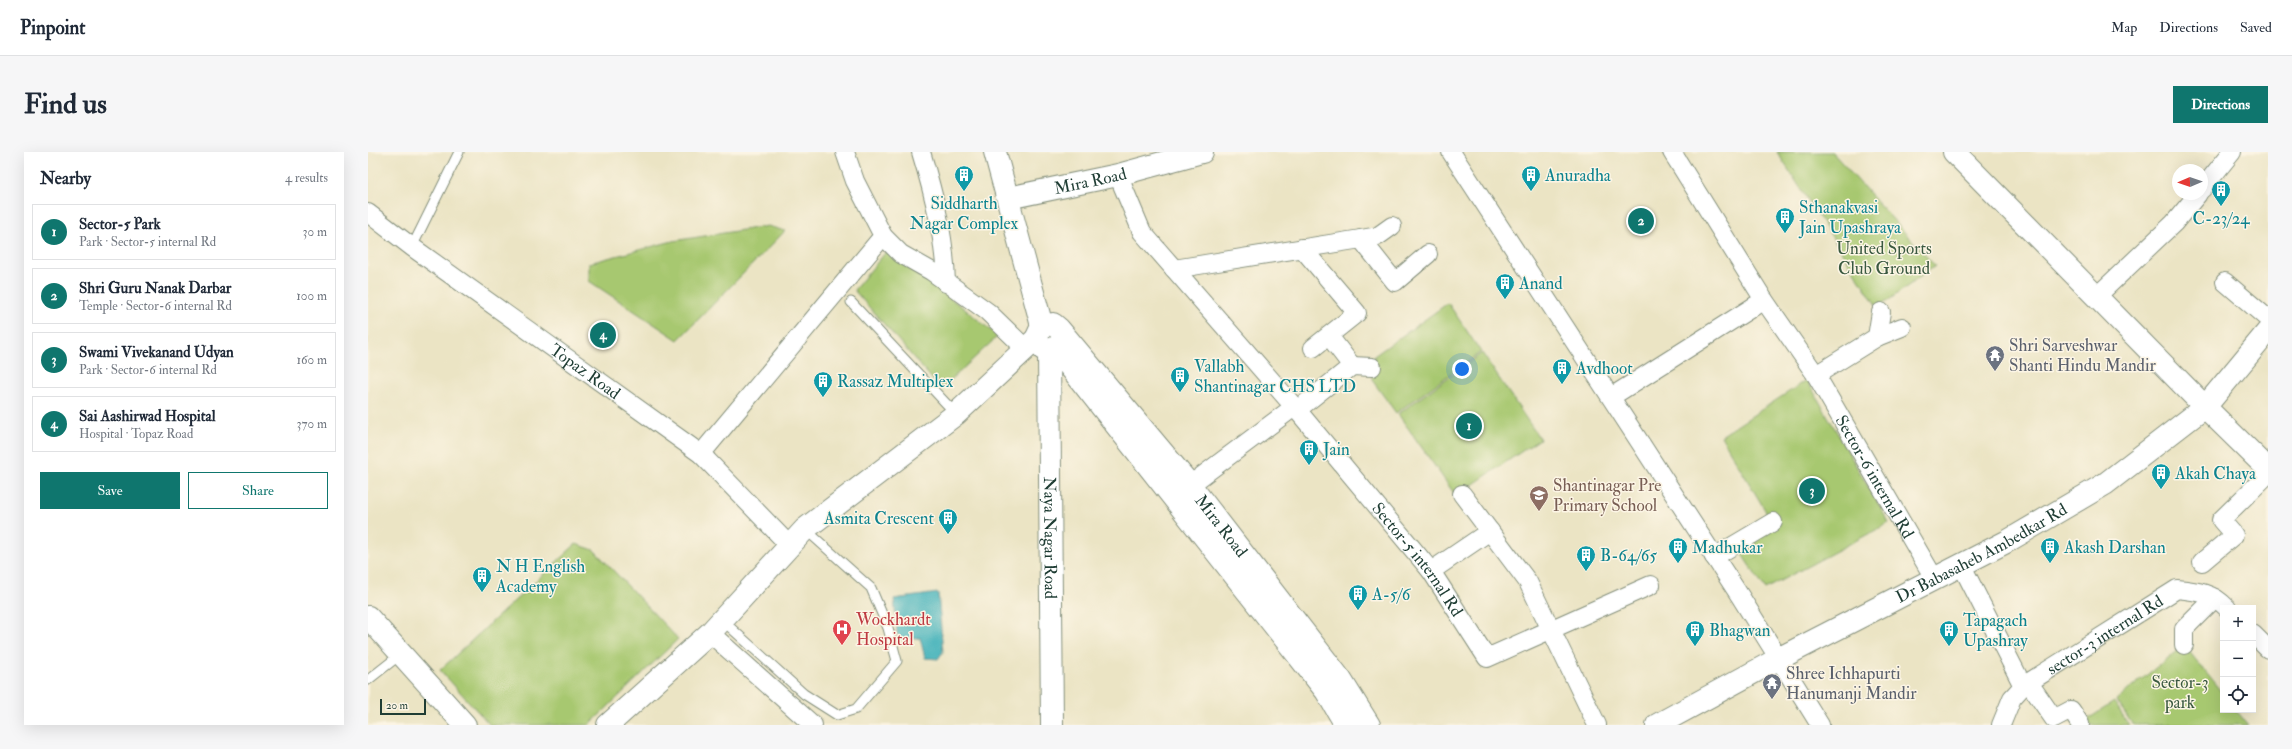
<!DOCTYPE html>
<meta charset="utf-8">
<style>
body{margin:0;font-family:"IM FELL Double Pica",serif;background:#f6f6f7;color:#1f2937}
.controls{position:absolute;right:12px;bottom:12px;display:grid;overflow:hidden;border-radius:0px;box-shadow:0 4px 16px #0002}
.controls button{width:36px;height:36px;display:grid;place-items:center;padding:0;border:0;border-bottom:1px solid #e0e1e3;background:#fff;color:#1f2937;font:20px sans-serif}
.compass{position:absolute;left:1804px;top:12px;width:36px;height:36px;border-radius:50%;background:#fff;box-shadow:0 4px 16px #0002;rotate:268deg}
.scale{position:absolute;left:12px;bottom:10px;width:46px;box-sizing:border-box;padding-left:4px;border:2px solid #1f3d34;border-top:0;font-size:11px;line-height:14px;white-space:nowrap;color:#1f3d34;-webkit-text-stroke:3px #fcf5e5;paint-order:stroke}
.you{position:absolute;left:1094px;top:217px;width:14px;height:14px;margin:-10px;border:3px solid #fff;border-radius:50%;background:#1a73e8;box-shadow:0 0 0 6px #1a73e833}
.badge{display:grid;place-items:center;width:26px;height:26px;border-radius:50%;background:#0f766e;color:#fff;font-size:13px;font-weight:700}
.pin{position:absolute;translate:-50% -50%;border:2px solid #fff;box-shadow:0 1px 4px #0006}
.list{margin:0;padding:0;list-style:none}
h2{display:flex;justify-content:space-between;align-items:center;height:52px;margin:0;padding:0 16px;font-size:17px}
h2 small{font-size:13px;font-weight:400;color:#747a83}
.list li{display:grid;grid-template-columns:26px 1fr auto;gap:12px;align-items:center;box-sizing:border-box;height:56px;margin:0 8px 8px;padding:0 8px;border:1px solid #e0e1e3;border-radius:0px}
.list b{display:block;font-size:15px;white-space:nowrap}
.list p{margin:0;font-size:13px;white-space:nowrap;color:#747a83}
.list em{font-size:13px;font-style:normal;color:#747a83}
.actions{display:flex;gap:8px;padding:12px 16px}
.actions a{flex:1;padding:9px 0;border:1px solid #0f766e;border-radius:0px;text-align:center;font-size:14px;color:#0f766e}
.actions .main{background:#0f766e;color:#fff}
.icon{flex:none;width:22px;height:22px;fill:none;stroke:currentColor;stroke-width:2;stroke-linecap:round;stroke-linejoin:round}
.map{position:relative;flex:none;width:1900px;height:573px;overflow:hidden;border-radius:0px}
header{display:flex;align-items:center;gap:24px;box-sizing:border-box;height:56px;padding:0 20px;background:#fff;border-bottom:1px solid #e0e1e3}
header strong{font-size:19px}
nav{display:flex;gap:22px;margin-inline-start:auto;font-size:14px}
.intro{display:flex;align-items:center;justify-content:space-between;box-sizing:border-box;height:96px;padding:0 24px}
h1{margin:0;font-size:28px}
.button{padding:10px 18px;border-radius:0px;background:#0f766e;color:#fff;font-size:14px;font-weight:700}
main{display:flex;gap:24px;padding:0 24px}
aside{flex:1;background:#fff;border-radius:0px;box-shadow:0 4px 16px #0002}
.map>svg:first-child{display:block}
</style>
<header>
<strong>Pinpoint</strong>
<nav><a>Map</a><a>Directions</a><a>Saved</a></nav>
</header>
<div class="intro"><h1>Find us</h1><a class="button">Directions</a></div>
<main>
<aside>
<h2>Nearby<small>4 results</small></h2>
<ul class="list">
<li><span class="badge">1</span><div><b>Sector-5 Park</b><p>Park · Sector-5 internal Rd</p></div><em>30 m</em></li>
<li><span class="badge">2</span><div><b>Shri Guru Nanak Darbar</b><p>Temple · Sector-6 internal Rd</p></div><em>100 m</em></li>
<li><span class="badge">3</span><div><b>Swami Vivekanand Udyan</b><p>Park · Sector-6 internal Rd</p></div><em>160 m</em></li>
<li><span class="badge">4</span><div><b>Sai Aashirwad Hospital</b><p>Hospital · Topaz Road</p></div><em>370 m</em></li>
</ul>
<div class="actions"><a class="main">Save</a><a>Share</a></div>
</aside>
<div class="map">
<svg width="1900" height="573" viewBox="0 0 1900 573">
<rect width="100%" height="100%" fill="#fcf5e5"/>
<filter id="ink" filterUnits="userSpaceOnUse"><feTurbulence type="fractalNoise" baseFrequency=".025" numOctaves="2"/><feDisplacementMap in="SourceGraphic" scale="8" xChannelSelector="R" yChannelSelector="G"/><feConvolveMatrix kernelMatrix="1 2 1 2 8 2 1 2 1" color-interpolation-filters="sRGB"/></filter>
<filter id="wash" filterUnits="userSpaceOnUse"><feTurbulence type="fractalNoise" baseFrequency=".012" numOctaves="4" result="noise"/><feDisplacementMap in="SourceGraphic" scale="16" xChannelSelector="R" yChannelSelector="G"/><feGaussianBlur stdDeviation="0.9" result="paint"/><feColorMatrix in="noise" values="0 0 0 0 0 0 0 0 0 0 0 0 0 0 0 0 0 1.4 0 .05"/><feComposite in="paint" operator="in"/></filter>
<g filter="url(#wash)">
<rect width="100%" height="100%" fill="#ebe4c4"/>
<path fill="#a7c870" stroke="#638252" d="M1409,0h55l103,114 -57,42z
M400,74l17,5 -107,109 -89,-59v-18l84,-22z
M518,100l75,54 37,30 -57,53 -87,-99z
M1080,151l33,49 -85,61 -24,-33 2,-24z
M1114,201l58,86 -84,57 -58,-82z
M1439,228l82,143 -124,66 -28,-42 37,-22 -53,-89z
M208,392l18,6 84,89 -89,86h-99l-50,-55z
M1816,493l39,49v16h13l12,15h-115l-17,-25z
M1746,550l15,23h-50z"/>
<path fill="#41b1ba" stroke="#307777" d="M570,441l5,59 -5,7 -13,-1 -5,-20 -18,1 -5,-5 -3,-35z"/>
</g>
<g filter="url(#ink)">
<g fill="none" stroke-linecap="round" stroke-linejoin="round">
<defs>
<path id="lane" d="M44,95l47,-95
M483,150l105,112
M354,468l82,74 33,21 19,-6 41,-48 -9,-33 -17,-40 -66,-59
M0,528l33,-26"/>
<g id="street">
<path d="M553,0c13,43 24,86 25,131"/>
<path d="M1083,0l289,444 80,129"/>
<path id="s1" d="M1304,0l92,148 52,75 118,203"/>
<path id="s2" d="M750,23l24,57 155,178 134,161 56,87 164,-73"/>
<path d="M1834,37l30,-37"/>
<path id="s3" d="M0,61l44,34 289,207 88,91"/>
<path d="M515,84l18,18 30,17 57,41 38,37"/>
<path d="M993,87l34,43 33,-28"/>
<path d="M934,96l55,65 -44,35"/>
<path d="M806,117l187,-30 17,-3 14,-10"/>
<path d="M1857,130l43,37"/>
<path d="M1729,144l77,-73 24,-29"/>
<path d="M961,184l23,30"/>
<path d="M1509,185l25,-10"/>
<path d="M1448,223l61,-38 4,-25"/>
<path d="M1243,245l153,-97"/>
<path d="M929,258l55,-44 20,1"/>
<path d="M333,302l182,-218 -28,-55 -10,-29"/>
<path d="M822,333l104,-78"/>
<path d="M1094,342l66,88 69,143"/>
<path d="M1346,405l59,-35"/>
<path d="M1834,410l32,-27 -13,-15 47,-46"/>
<path d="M1593,412l62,122"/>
<path d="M1063,419l59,-40"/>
<path d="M342,481l103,92"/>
<path d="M1885,482l15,15"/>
<path d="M1816,493v-16l31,-31"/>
<path d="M1661,531l25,36 17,-9 9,14"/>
<path id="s4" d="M1633,573l11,-27 11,-12 154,-97c20,2 36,4 50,19"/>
</g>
<g id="secondary">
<path d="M627,0l47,174"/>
<path d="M1586,0l251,255 63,62"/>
<path id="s5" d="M640,46l110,-23 84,-23"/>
<path id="s6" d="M695,182l-3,11 -11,6 -6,-2 -7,-10 6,-13 11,-2 6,5 131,156 151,195 28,45"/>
<path d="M688,197l270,342 20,34"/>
<path id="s7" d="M681,199l3,374"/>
<path d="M0,465l97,108"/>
<path d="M240,573l102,-92 95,-104 151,-115 80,-75"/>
<path id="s8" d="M1289,573l123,-67 226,-116 99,-58 100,-77 63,-76"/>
</g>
</defs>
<use href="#lane" stroke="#85907c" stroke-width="11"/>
<use href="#street" stroke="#85907c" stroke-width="20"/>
<use href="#secondary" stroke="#85907c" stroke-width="24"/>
<use href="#lane" stroke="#fff" stroke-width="9"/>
<use href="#street" stroke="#fff" stroke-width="18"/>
<use href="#secondary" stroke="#fff" stroke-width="22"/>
</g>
</g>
<defs>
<symbol id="building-pin" viewBox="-11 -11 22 30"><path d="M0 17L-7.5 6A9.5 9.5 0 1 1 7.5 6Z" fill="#0f9aa8" stroke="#fcf5e5"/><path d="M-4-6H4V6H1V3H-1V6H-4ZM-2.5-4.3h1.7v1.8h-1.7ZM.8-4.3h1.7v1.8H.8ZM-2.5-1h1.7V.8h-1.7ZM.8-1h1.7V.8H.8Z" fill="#fff"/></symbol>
<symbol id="temple-pin" viewBox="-11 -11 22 30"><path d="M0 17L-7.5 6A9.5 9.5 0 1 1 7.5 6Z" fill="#6b7280" stroke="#fcf5e5"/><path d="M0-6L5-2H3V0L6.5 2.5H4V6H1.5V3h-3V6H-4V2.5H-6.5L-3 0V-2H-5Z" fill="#fff"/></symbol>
<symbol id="school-pin" viewBox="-11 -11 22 30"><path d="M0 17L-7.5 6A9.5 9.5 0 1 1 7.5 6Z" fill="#8d6e63" stroke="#fcf5e5"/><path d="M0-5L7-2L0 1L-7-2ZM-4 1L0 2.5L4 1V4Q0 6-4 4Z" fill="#fff"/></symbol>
<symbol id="hospital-pin" viewBox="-11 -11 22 30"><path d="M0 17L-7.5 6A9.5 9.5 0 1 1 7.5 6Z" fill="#e0444e" stroke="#fcf5e5"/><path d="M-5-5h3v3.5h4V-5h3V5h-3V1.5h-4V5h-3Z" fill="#fff"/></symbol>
</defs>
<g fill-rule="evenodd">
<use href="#building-pin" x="585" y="12" width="22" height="30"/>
<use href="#building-pin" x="1152" y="12" width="22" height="30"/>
<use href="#building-pin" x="1842" y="27" width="22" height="30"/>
<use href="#building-pin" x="1406" y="54" width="22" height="30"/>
<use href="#building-pin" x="1126" y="120" width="22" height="30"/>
<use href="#temple-pin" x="1616" y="192" width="22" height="30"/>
<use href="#building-pin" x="1183" y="205" width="22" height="30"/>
<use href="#building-pin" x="801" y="213" width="22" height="30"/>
<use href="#building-pin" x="444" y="218" width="22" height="30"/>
<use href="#building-pin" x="930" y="286" width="22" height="30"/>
<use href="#building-pin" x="1782" y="310" width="22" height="30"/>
<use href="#school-pin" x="1160" y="332" width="22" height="30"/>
<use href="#building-pin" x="569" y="355" width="22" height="30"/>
<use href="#building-pin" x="1299" y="384" width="22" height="30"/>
<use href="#building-pin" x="1671" y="384" width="22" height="30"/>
<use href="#building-pin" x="1207" y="392" width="22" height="30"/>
<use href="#building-pin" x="103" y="413" width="22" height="30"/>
<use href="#building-pin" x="979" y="431" width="22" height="30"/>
<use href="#hospital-pin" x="463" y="466" width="22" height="30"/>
<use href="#building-pin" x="1316" y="467" width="22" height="30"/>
<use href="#building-pin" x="1570" y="467" width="22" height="30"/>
<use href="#temple-pin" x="1393" y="520" width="22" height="30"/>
</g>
<g text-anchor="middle" stroke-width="3" stroke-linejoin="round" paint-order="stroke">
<g font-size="17" fill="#0d838f" stroke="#fcf5e5" text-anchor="start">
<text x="1177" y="29">Anuradha</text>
<text x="596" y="57" text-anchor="middle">Siddharth<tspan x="596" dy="20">Nagar Complex</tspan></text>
<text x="1431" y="61">Sthanakvasi<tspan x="1431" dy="20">Jain Upashraya</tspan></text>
<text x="1853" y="72" text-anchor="middle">C-23/24</text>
<text x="1151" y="137">Anand</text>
<text x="826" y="220">Vallabh<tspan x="826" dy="20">Shantinagar CHS LTD</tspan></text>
<text x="1208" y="222">Avdhoot</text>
<text x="469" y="235">Rassaz Multiplex</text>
<text x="955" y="303">Jain</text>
<text x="1807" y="327">Akah Chaya</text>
<text x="566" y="372" text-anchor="end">Asmita Crescent</text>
<text x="1324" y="401">Madhukar</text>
<text x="1696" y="401">Akash Darshan</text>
<text x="1232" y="409">B-64/65</text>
<text x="128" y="420">N H English<tspan x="128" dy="20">Academy</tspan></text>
<text x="1004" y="448">A-5/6</text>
<text x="1595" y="474">Tapagach<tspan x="1595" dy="20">Upashray</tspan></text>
<text x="1341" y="484">Bhagwan</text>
</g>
<g font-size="17" fill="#1f3d34" stroke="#fcf5e5">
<text dy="6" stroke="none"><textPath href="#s5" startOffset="84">Mira Road</textPath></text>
<text dy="6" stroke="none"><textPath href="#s3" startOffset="269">Topaz Road</textPath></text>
<text dy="6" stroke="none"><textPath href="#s1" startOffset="383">Sector-6 internal Rd</textPath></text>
<text dy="6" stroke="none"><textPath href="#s6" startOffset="331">Mira Road</textPath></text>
<text dy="6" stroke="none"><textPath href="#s7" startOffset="187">Naya Nagar Road</textPath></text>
<text dy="6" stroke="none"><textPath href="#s8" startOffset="367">Dr Babasaheb Ambedkar Rd</textPath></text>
<text dy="6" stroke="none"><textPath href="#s2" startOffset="490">Sector-5 internal Rd</textPath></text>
<text dy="6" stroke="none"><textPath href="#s4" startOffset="142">sector-3 internal Rd</textPath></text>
</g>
<g font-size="17" fill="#3a5940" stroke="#fcf5e5">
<text x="1516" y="102">United Sports<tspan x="1516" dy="20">Club Ground</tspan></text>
<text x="1812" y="536">Sector-3<tspan x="1812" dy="20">park</tspan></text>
</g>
<g font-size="17" fill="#5b616d" stroke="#fcf5e5" text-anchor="start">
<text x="1641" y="199">Shri Sarveshwar<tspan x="1641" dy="20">Shanti Hindu Mandir</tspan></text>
<text x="1418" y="527">Shree Ichhapurti<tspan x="1418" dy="20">Hanumanji Mandir</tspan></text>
</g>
<g font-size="17" fill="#785e54" stroke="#fcf5e5" text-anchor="start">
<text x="1185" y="339">Shantinagar Pre<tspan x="1185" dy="20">Primary School</tspan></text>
</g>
<g font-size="17" fill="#be3a42" stroke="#fcf5e5" text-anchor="start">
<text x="488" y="473">Wockhardt<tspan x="488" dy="20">Hospital</tspan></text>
</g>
</g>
</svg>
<div class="controls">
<button>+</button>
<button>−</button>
<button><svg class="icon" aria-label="locate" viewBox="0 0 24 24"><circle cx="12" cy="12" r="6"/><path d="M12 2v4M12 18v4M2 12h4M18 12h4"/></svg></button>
</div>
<svg class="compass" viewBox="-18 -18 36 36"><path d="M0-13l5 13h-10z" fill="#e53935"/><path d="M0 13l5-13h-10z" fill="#747a83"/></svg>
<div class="scale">20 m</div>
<div class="you"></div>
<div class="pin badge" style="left:1101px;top:274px">1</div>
<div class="pin badge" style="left:1273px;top:69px">2</div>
<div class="pin badge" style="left:1444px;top:339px">3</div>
<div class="pin badge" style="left:235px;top:183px">4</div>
</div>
</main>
